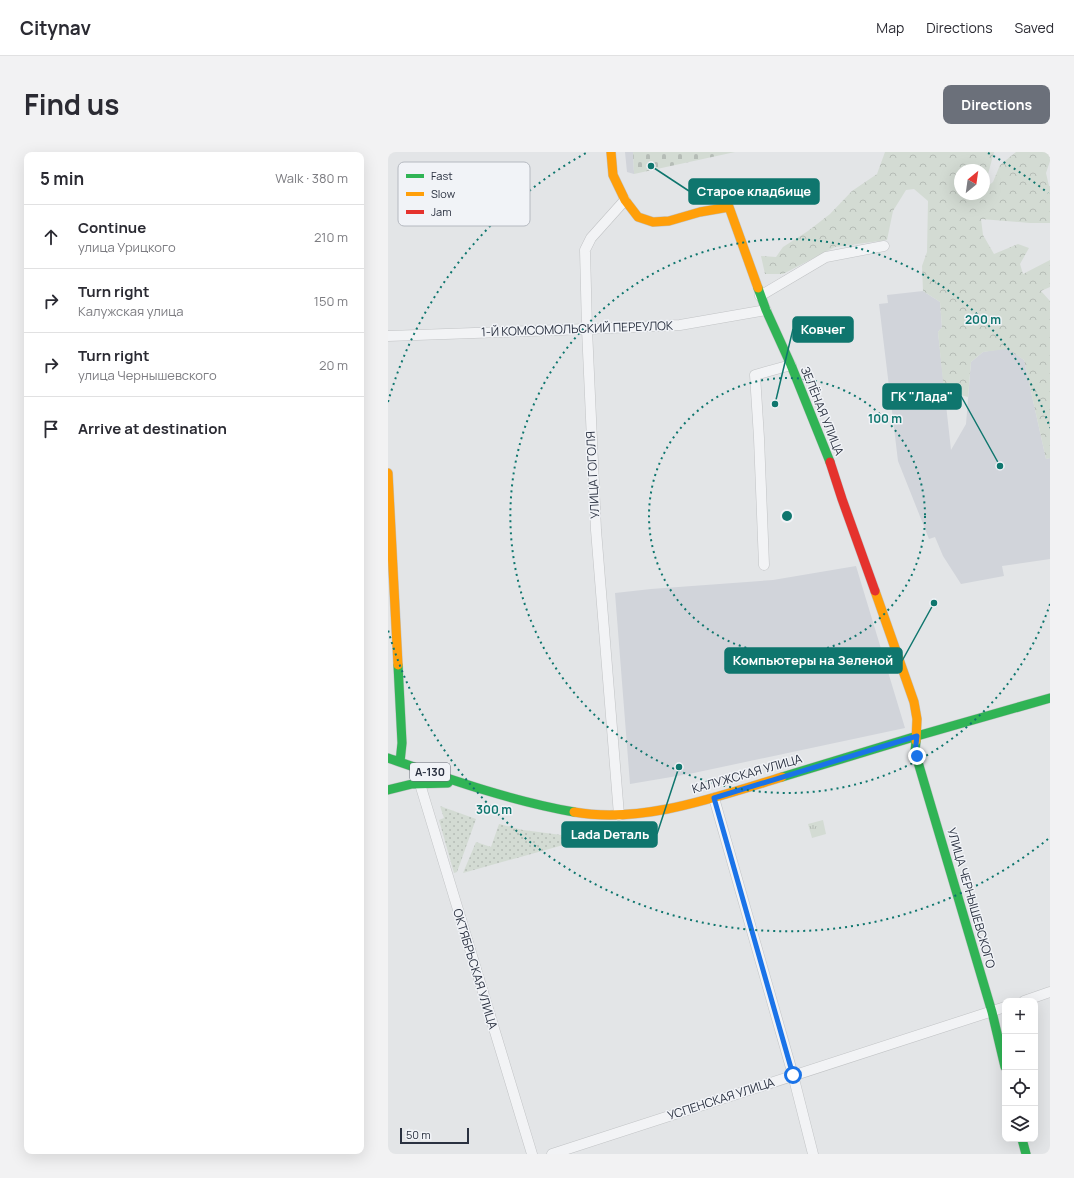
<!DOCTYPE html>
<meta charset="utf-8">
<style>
body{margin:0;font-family:Manrope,sans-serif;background:#f2f2f3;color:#2b2b33}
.controls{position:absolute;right:12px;bottom:12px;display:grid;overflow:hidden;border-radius:8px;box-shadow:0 4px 16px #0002}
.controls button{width:36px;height:36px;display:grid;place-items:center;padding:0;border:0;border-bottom:1px solid #e1e1e2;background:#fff;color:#2b2b33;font:20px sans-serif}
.compass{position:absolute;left:566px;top:12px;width:36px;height:36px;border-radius:50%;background:#fff;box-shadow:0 4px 16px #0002;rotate:29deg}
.scale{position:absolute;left:12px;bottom:10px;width:69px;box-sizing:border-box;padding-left:4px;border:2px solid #2a3140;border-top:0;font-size:11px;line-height:14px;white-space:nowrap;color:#2a3140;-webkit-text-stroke:3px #f1f3f7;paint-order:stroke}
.stop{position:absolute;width:12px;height:12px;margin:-9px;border:3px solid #1a73e8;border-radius:50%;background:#fff}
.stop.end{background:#1a73e8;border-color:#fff;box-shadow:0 1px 4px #0008}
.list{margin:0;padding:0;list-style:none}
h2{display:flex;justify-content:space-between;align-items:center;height:52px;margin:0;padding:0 16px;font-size:17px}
h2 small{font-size:13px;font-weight:400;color:#7c7c81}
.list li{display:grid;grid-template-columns:26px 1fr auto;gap:12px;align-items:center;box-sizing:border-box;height:64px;padding:0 16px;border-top:1px solid #e1e1e2}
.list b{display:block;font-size:15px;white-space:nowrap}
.list p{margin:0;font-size:13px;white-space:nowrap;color:#7c7c81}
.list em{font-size:13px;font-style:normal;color:#7c7c81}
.icon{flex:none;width:22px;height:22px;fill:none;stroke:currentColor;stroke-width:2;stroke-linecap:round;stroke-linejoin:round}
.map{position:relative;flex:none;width:662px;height:1002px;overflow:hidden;border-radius:8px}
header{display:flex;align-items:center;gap:24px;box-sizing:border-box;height:56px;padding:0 20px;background:#fff;border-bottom:1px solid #e1e1e2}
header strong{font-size:19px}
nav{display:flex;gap:22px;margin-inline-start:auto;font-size:14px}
.intro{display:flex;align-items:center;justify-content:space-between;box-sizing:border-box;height:96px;padding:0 24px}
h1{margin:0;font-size:28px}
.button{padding:10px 18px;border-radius:8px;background:#6b707a;color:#fff;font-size:14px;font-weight:700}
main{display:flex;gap:24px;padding:0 24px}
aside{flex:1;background:#fff;border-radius:8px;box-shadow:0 4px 16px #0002}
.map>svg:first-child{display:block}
</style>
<header>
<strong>Citynav</strong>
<nav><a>Map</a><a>Directions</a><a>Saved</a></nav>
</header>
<div class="intro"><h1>Find us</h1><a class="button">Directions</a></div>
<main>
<aside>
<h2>5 min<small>Walk · 380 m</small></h2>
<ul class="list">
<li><svg class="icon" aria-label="ahead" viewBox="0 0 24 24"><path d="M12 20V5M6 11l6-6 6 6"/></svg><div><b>Continue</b><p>улица Урицкого</p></div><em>210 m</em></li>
<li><svg class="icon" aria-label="right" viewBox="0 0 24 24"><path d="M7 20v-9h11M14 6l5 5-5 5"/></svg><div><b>Turn right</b><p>Калужская улица</p></div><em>150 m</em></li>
<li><svg class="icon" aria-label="right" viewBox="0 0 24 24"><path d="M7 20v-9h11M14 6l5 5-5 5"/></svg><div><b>Turn right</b><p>улица Чернышевского</p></div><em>20 m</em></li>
<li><svg class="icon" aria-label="arrive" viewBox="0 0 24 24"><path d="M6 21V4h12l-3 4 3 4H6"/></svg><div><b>Arrive at destination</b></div></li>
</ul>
</aside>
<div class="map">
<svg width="662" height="1002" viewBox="0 0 662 1002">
<defs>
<pattern id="grass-dots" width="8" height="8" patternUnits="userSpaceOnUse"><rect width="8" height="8" fill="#d3dbd3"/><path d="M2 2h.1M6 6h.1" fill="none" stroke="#b5bcb6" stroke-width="1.8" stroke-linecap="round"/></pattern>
<pattern id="forest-crowns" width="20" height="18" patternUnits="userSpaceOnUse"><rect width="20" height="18" fill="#d3dbd3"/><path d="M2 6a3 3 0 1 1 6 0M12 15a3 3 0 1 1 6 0" fill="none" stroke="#b5bcb6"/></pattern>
<pattern id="cemetery-stones" width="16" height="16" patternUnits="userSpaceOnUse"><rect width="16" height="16" fill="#d3dbd3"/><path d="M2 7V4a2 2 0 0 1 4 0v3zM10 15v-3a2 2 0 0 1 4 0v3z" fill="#b5bcb6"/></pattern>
<pattern id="park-tufts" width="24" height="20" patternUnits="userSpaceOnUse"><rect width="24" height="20" fill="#d3dbd3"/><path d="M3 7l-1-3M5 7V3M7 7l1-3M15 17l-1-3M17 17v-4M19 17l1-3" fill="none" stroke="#b5bcb6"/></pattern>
</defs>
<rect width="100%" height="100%" fill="#e3e5e7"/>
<path fill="#d1d4da" d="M237,0h8l1,22 -7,-2z
M535,139l17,11 2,25 -4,5 13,118 15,-26 5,-62 12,-10 24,-4 17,12 22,99 4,-1v101l-48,7 2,10 -43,8 -18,-28 -8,-19 -6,2 -31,-78 -19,-157 9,-1 -1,-8z
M468,414l49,162 -216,46 -59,10 -15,-191 36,-4 122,-9z"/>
<path fill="url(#grass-dots)" d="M52,654l36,13 -19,53 -3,1 -15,-53 5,-2z
M111,672l24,6 54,7 -3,5 -111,31 13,-31 15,5z"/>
<path fill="url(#forest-crowns)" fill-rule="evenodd" d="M497,0h109l-10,37 9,-7 7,-17 16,-13h34v9l-4,12 3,13h1v37h-20l-49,-4 2,16 11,19 24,-10 11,4 -9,16 3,10 27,-14v27l-9,4 9,10v157l-4,1 -22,-99 -17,-11 -24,3 -12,10 -3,35 -24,-6 -6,-59 4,-5 -2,-25 -17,-11 -1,-25 5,-14 1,-51 -14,-12 -8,1 -13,21 -6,29 -52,7 -52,27h-18l-4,-18 15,1 7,-10 25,-16 22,-17 22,-23 25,-17zM572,18h24v24h-24z"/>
<path fill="url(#cemetery-stones)" d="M245,0h102l-101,22z"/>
<path fill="url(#park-tufts)" d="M435,668l3,14 -14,4 -4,-14z"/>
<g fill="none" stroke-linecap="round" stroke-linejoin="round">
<defs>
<path id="street" d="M372,144l66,-39 58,-11
M0,184l199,-7 93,-4 86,-15
M376,413l-5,-127 -4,-63 36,-10
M32,632l112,370
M326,646l79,277 20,79
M231,663l-23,-285 -9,-201 -2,-79 6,-12 34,-38
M636,849l26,-9
M164,1002l453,-147"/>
<path id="fast" d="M370,136l8,22 25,55 39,97
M10,513l4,78 -2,19
M528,589l-1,11 77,260 13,55
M0,606c61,21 123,43 186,54
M394,625l135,-41 133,-38
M0,638l24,-6 36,-1
M634,987l4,15"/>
<path id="slow" d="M223,0l2,23 12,25 13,17 15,5 16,-1 31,-9 29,-5 29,81
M0,321l10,192
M487,439l39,111 3,17 -1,22
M186,660c69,12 142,-15 208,-35"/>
<path id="jam" d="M442,310l12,37 33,92"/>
</defs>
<use href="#street" stroke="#c1c3c5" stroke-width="11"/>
<use href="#fast" stroke="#c1c3c5" stroke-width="10"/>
<use href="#slow" stroke="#c1c3c5" stroke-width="10"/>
<use href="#jam" stroke="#c1c3c5" stroke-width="10"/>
<use href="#street" stroke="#f2f3f5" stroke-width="10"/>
<use href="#fast" stroke="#30b455" stroke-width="9"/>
<use href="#slow" stroke="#ff9f0a" stroke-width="9"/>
<use href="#jam" stroke="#e5322d" stroke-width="9"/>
</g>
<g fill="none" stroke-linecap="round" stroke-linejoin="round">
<path stroke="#1a73e8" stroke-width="5" d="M405,923l-79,-277 203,-62 -2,16 2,4"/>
</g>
<g fill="none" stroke="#0f766e" stroke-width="2" stroke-dasharray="2 4">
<circle cx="399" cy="364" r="138"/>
<path d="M662 452A277 277 0 1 1 662 276"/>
<path d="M660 687A415 415 0 0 1 0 478M0 250A415 415 0 0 1 198 1M600 1A415 415 0 0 1 660 41"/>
</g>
<g text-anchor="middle" stroke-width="3" stroke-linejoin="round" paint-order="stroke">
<rect fill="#f1f3f7" stroke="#666b77" stroke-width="1" x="22" y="611" width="40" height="18" rx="3"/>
<g font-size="11" font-weight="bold" fill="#2a3140">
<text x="42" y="624">А-130</text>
</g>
<g font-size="12" fill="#2a3140" stroke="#f1f3f7">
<text transform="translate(189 177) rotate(-2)" y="4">1-Й КОМСОМОЛЬСКИЙ ПЕРЕУЛОК</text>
<text transform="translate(434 259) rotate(68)" y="4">ЗЕЛЁНАЯ УЛИЦА</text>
<text transform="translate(205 323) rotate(-93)" y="4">УЛИЦА ГОГОЛЯ</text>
<text transform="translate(359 622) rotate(-16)" y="4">КАЛУЖСКАЯ УЛИЦА</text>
<text transform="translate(583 746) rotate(74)" y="4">УЛИЦА ЧЕРНЫШЕВСКОГО</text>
<text transform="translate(87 817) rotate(73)" y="4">ОКТЯБРЬСКАЯ УЛИЦА</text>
<text transform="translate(333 947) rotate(-18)" y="4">УСПЕНСКАЯ УЛИЦА</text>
</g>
</g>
<rect x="10" y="10" width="132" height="64" rx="6" fill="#f1f3f7" stroke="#b5b9c0" stroke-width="1"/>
<rect x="18" y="22" width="18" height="4" fill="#30b455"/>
<rect x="18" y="40" width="18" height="4" fill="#ff9f0a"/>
<rect x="18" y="58" width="18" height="4" fill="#e5322d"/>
<g font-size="11" fill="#2a3140">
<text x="43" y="28">Fast</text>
<text x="43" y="46">Slow</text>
<text x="43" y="64">Jam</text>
</g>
<circle cx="399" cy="364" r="6" fill="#0f766e" stroke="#f1f3f7" stroke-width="2"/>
<g font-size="12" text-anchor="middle" font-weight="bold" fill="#0f766e" stroke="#f1f3f7" stroke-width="3" stroke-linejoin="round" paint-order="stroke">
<text x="595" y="172">200 m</text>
<text x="497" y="271">100 m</text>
<text x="106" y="662">300 m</text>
</g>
<path fill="none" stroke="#0f766e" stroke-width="1.5" d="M263 14L301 39M387 252L405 177M612 314L573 244M546 451L514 509M291 615L269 682"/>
<g fill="#0f766e" stroke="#f1f3f7" stroke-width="1.5">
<circle cx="263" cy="14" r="4"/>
<circle cx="387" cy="252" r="4"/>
<circle cx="612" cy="314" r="4"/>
<circle cx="546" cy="451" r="4"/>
<circle cx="291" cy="615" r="4"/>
</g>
<g fill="#0f766e" stroke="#0f766e" stroke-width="1.5">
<rect x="301" y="27" width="130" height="25" rx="4"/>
<rect x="405" y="165" width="60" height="25" rx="4"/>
<rect x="495" y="232" width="78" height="25" rx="4"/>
<rect x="337" y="496" width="177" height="25" rx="4"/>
<rect x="174" y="670" width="95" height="25" rx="4"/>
</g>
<g font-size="13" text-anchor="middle" font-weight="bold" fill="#fff">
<text x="366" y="44">Старое кладбище</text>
<text x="435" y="182">Ковчег</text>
<text x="534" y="249">ГК "Лада"</text>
<text x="425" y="513">Компьютеры на Зеленой</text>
<text x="222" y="687">Lada Dеталь</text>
</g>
</svg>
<div class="controls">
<button>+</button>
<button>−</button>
<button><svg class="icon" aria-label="locate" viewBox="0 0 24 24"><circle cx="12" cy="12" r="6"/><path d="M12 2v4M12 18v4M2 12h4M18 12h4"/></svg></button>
<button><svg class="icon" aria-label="layers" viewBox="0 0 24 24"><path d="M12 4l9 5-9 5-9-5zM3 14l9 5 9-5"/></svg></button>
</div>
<svg class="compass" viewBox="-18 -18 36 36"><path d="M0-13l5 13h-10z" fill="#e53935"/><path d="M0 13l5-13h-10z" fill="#7c7c81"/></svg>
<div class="scale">50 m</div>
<div class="stop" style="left:405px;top:923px"></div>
<div class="stop end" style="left:529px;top:604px"></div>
</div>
</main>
